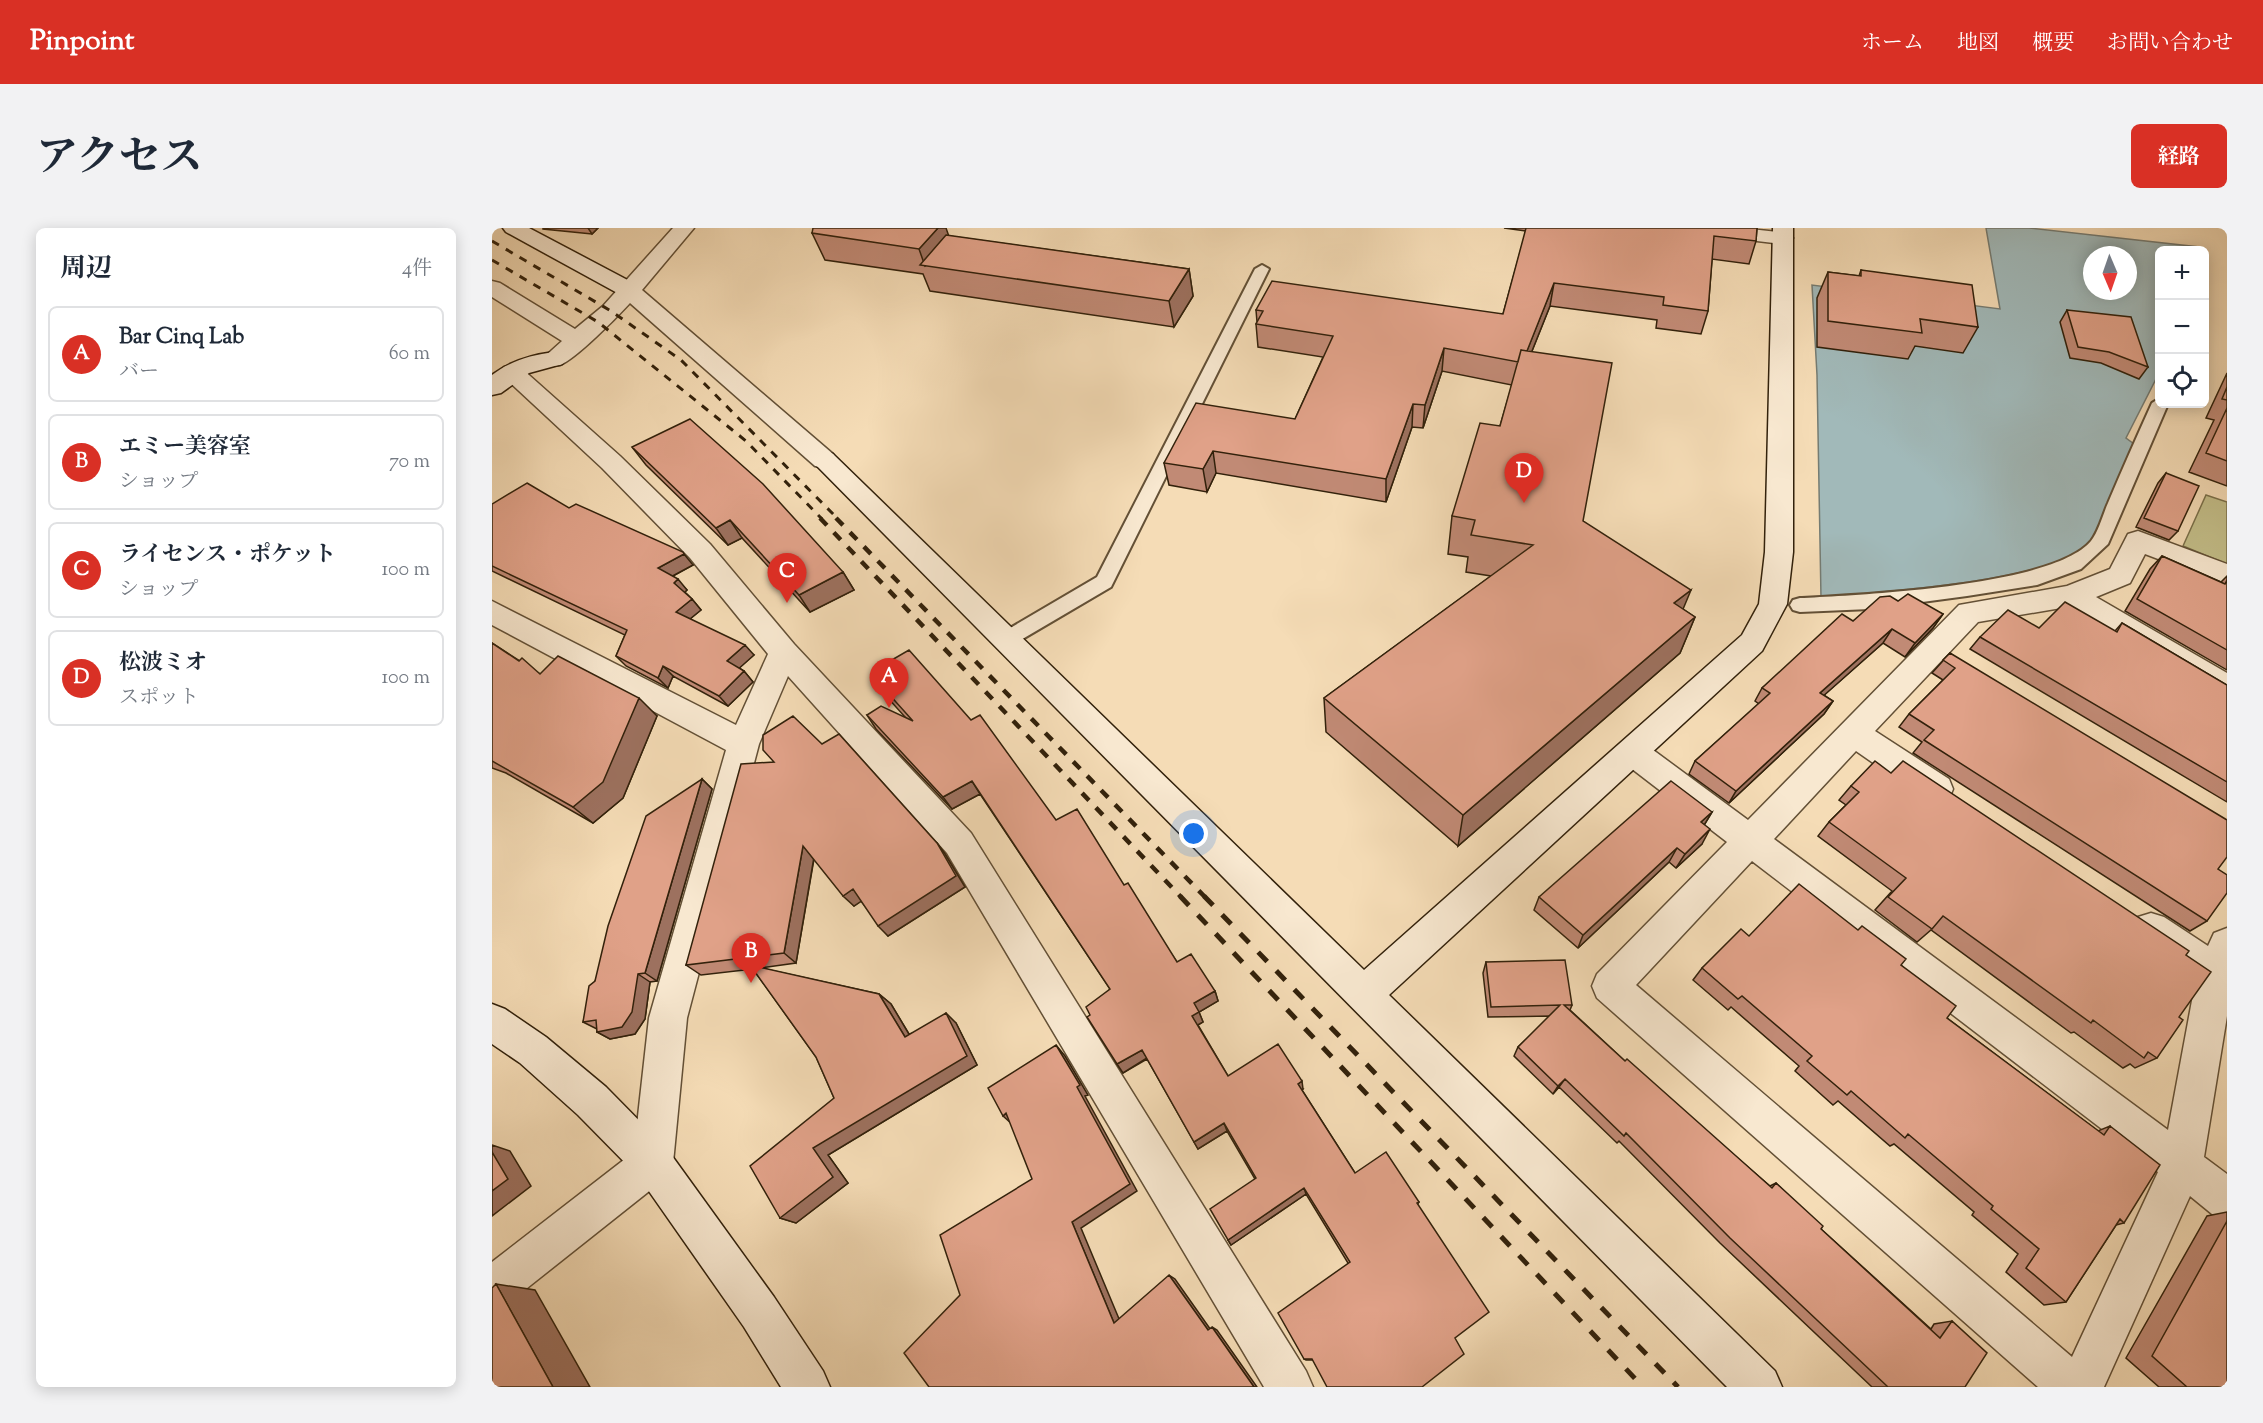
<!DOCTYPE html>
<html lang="ja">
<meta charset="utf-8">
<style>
body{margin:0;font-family:"Sorts Mill Goudy","Noto Serif JP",serif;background:#f2f2f3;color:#1f2937}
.controls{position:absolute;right:18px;top:18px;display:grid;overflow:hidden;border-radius:9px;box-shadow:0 3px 15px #0003}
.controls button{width:54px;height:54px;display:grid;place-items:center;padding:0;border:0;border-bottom:2px solid #e0e1e3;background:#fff;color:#1f2937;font:30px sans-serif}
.compass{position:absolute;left:1591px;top:18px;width:54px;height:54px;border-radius:50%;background:#fff;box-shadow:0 3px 15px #0003;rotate:178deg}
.you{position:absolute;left:702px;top:606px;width:21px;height:21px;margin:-15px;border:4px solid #fff;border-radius:50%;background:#1a73e8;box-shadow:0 0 0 9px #1a73e833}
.badge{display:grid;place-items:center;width:39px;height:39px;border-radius:50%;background:#d93025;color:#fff;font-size:20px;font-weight:700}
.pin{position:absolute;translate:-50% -50px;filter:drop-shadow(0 2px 3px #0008)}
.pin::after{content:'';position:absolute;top:32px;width:21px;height:18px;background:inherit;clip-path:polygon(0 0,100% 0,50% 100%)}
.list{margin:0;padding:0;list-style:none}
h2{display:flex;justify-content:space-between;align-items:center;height:78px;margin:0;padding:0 24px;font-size:26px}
h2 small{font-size:20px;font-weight:400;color:#747a83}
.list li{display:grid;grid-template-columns:39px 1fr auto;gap:18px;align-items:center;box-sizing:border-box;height:96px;margin:0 12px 12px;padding:0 12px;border:2px solid #e0e1e3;border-radius:9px}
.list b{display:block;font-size:22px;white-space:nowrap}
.list p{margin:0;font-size:20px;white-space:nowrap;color:#747a83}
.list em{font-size:20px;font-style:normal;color:#747a83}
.icon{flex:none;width:33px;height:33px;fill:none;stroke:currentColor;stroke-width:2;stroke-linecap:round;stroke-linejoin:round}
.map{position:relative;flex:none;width:1735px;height:1159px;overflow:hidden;border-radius:9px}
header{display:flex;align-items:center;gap:36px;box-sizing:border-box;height:84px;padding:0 30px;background:#d93025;color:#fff}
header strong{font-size:28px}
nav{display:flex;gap:33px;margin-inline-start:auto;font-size:21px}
.intro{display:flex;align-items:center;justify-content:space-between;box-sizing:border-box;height:144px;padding:0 36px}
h1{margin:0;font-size:42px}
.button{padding:15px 27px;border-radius:9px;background:#d93025;color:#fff;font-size:21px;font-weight:700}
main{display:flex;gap:36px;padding:0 36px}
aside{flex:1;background:#fff;border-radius:9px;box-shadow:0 3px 15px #0003}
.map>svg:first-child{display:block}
</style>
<header>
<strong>Pinpoint</strong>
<nav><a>ホーム</a><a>地図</a><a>概要</a><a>お問い合わせ</a></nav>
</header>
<div class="intro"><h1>アクセス</h1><a class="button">経路</a></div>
<main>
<aside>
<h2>周辺<small>4件</small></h2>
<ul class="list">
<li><span class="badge">A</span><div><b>Bar Cinq Lab</b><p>バー</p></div><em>60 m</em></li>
<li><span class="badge">B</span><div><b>エミー美容室</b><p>ショップ</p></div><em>70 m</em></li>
<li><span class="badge">C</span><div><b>ライセンス・ポケット</b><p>ショップ</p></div><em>100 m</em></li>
<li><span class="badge">D</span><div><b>松波ミオ</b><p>スポット</p></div><em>100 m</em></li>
</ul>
</aside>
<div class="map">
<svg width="1735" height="1159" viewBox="0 0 1735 1159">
<rect width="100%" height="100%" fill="#f5dcb6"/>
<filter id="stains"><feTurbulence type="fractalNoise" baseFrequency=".00333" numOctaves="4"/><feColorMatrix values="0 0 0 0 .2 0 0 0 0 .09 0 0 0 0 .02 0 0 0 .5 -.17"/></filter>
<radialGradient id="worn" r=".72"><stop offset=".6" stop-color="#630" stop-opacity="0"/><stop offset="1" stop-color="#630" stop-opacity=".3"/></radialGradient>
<path fill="#c3be89" stroke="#7a704a" stroke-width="1.5" d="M1714,267l21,7v62l-44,-18z"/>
<path fill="#a1b9b9" stroke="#757c73" stroke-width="1.5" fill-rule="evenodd" d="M1494,0h43l170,19 -1,3h-38l-1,123 -33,65 8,6c-12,26 -29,81 -46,100 -34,38 -213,48 -267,54l-4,-223 -5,-90 188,24zM1600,27h36v36h-36z"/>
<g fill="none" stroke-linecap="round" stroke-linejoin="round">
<defs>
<path id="lane" d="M770,37l7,4 -158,318 -97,57 -7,3 -7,-3 -3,-5 3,-5 97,-57 158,-308z
M1668,170v6h8l-60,140 -27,25 -44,16 -70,11 -97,13 -70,3 -7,-2 -3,-5 3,-5 7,-2c61,-3 253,-12 291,-57 8,-10 12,-27 17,-38 14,-33 29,-67 44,-100z"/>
<path id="street" d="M181,0h21l-52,62 191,164 4,6 -4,6 -9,2 -9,-2 -185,-163c-13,14 -54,56 -70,62 -6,1 -9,0 -14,-1l-4,-5 20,-18 -70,-44v-16l8,2 75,46 28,-23z
M1196,0c34,0 69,0 102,6l3,4 -3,4 -7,2 -85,-10 -7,-2z
M20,137l8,2 100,89 90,88 84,100 177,189 335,538 7,16h-49l-317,-534 -159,-177 -29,68 -72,274 -14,145 -6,14 -160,127 -15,7v-49l142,-110 15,-134 77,-268 -234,-125v-24l244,124 32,-71 -78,-96 -88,-90 -98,-91 -4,-5 4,-5z
M1646,303l89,33v21l-82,-31 -15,29 -34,14 131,76v27l-11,-4 -149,-89 -89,15 -103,109 74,48 4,10 -4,10 -12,4 -12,-4 -69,-48 -82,88 394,291 28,-151 -58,-38 -5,-12 5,-12 13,-4 13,4 44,29 6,-13 13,-5v88l-23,141 23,17v46l-15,-6 -22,-18 -86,191h-66l-441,-389 -5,-12 5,-12 130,-132 -104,-80 -5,-9 5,-9 11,-4 11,4 103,76 211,-215 108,-19 43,-17 18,-35zM1260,633l406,311 -86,185 -436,-372z"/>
<path id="secondary" d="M11,0h26l108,57 3,5 -3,5h-16l-115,-63z
M1281,0h20v324l-6,52 -25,47 -373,344 386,376 7,16h-55l-916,-927 4,-6 9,-2 9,2 531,516 378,-335 17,-31 6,-52z
M62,124l8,2 4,5 -4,5 -33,9 -28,20 -9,2v-20c18,-14 39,-20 62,-23z
M0,776l13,5 41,28 60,50 61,62 107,148 49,74 7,16h-49l-37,-60 -105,-150 -61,-62 -58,-52 -28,-19z"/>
</defs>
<use href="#lane" stroke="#635036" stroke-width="4"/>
<use href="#street" stroke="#635036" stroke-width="3"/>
<use href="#secondary" stroke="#32210b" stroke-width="3"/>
<use href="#lane" fill="#f8e8d0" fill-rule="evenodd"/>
<use href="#street" fill="#f8e8d0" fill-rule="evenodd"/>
<use href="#secondary" fill="#f8e8d0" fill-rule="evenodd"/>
<path stroke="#32210b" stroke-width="3" stroke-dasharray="8 8" stroke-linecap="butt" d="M0,13l119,70 70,49 157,159
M0,32l106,62 148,119 76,78"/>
<path stroke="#32210b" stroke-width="4.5" stroke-dasharray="10 10" stroke-linecap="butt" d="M328,290l361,379
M344,290l369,379"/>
<path stroke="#32210b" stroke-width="5" stroke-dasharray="13 13" stroke-linecap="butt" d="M688,668l463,491
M712,668l474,491"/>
</g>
<path fill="#c18a75" stroke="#32210b" stroke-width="1.5" d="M51,0h55l-6,6 -49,-5z
M1012,0h253l-1,13 -7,23 -37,-5 -4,52 -7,23 -45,-6 1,-8 -107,-14 -18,45 51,170 100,88 12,8 -15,36 -222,193 -132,-114 -2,-34 167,-122 -25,-4 2,-15 -20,-3 4,-38 48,-90 12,-41 -70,-14 -19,57 -11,-1 -26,75 -170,-29 -9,19 -38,-7 -5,-22 131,-44 28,-62 -65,-10 -2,-23 1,-2 -1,-12 247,4 23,-83z
M320,5l137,3 240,33 4,27 -19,31 -244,-36 -7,-17 -98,-14z
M1369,42l117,57 -15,26 -48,-7 -7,13 -91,-12v-49l11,-26 31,4z
M1575,82l81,57 -9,12 -38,-16 -31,-5 -10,-36z
M1735,145v113l-38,-14 25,-52 -8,-2z
M140,219l211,125 11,18 -44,22 -68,-74 -14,7 -82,-80z
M1674,245l12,58 -9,9 -33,-13 22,-44z
M0,276l77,4 124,57 -20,11 14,14 -2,2 7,7 9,11 -11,9 64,36 -15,13 5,3 9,11 -25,24 -55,-30 -5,12 -42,-22 -10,-10 9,-21 -133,-64z
M1670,328l59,26 6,-6v94l-102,-59 25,-42z
M1406,373l45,13 -10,14 -28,29 -22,-14 -59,52 9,6 -9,13 -95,89 -40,-29 6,-13 64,-57 -4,-3 7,-13 91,-67z
M1630,395l105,62v117l-257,-153 10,-12 59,-9 76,3z
M0,415l48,31 117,42 -34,82 -30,25 -87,-50 -14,-5z
M1458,425l268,216 -11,52 -17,10 -277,-178 9,-11 -23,-15 10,-13 34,-34 -11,-7z
M386,454l178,138 68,65 53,77 38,29 3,10 -19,11 4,10 -5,3 30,51 75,13 -1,1 53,83 64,29 -106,158h-7l-2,-1 44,-96 -42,-69 -75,51 -3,-5 27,-61 -28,-48 -29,18 -51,-90 -24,14 -6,-9 -27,-49 20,-26 -130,-195 -28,15 -76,-80 -9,-14 39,3 -19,-21z
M330,516l115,99 8,11 20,33 -77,49 -27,-35 -7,5 -40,-47 -18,104 -35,5 118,26 12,10 18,30 47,-11 21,42 -149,90 20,28 -52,40 -16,-5 54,-120 -18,-41 -63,-88 -52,6 -15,-10 88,-203z
M1399,545l295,182 -7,62 -22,41 -22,10 -5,-4 -7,4 -49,-36 -3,1 -140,-103 -14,12 -42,-32 17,-19 -74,-55 11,-14 17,-17 -7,-5 12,-14z
M210,551l10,10 -55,192 -7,1 -5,37 -10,15 -25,5 -13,-7v-3l-14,-7 12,-41z
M1220,584l-8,13 -2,19 -26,24 -7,-6 -91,86 -44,-38 5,-13z
M1257,708l152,29 46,53 151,113 12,-5 14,97 -8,2 -50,77 -22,3 -38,-33 12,-18 -46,-39 2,-3 -80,-68 -4,2 -52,-45 -5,4 -38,-34 4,-5 -68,-59 -3,3 -35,-30 9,-12z
M994,734l86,43 -2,5 55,51 145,125 6,-3 45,46 110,100 3,-5 18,-3 13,66h-93l-152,-144 -101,-102 -2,2 -58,-56 -6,7 -39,-38 4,-9 32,-31 -62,1 -5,-44z
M1735,984v175h-68l-33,-29 81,-142z"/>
<path fill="#9d715f" stroke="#32210b" stroke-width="1.5" d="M96,0h10l-6,6z
M446,0h8l7,20 -28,18 -6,-17z
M697,41l4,27 -19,31 -5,-26z
M1062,55l-4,23 -32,80 4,-23z
M952,120l-2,23 -19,57 2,-23z
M921,176l-1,23 -26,75v-23z
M721,223l3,22 -9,19 -4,-23z
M238,292l12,18 -14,7 -12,-17z
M192,326l9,11 -26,14 -9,-11z
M351,344l11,18 -44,22 -11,-17z
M186,351l9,11 -4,4 -9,-11z
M1199,362l-15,36 -2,-23z
M200,371l9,11 -16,13 -9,-11z
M1451,386l-10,14 -28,29 10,-14z
M1203,389l-15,36 -222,193 5,-31z
M1400,401l-9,14 -71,63 8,-13z
M253,417l9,10 -19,17 -8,-11z
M171,438l10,10 -5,12 -10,-10z
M252,443l9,11 -25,24 -9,-10z
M147,470l18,18 -34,82 -30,25 -20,-16z
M1341,473l-9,13 -95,89 7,-12z
M210,551l10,10 -55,192 -12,-8z
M480,553l8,13 -28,15 -9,-12z
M1220,584l-9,15 -2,-5z
M1218,601l-8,15 -26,24 9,-14z
M445,615l8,11 20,33 -77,49 -10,-10z
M311,618l11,11 -18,106 -12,-10z
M1185,620l-8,14 -91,86 5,-13z
M361,661l10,11 -9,6 -11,-10z
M146,746l12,8 -5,37 -10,15 -25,5 -13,-7z
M723,763l3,10 -19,11 4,10 -7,4 -4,-10 2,-13z
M387,766l12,10 25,42 -11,-9z
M454,785l10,10 21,42 -149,90 20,28 -52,40 -16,-5 33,-70z
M564,817l9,11 23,39 -3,1 52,95 -56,37 41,98 -8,-3 -42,-101 5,-135z
M650,822l5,8 -24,15 -6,-9z
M1073,851l-6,8 -6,7 5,-8z
M810,853l1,8 -3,3 -2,-8z
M514,885l7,12 -10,-9z
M732,895l3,8 -29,18 -4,-7z
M0,917l18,6 21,35 -39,30z
M812,960l2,6 -75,51 -3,-5z
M677,1047l6,4 38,54 -5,-3z
M4,1056l39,6 55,97h-37z
M720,1099l5,3 40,57h-3z"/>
<path fill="#e0a188" stroke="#32210b" stroke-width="1.5" d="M321,0h125l-19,21 -107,-16z
M1034,0h231l-1,13 -42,-5 -6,75 -45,-6 1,-8 -110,-14 -27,68 -6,-1 -3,12 -74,-14 -19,57 -12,-1 -27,75 -173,-28 -10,18 -39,-6 32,-60 99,16 38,-83 -77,-12 7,-13 -7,-1 16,-29 231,33z
M454,7l243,34 -20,32 -249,-36z
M1369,42l111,15 6,42 -58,-8 2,14 -94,-12v-49l33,4z
M1575,82l64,7 17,50 -39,-15 -31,-5z
M1029,122l91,13 -29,158 108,69 -17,13 21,14 -232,198 -139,-117 209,-153 -62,-10 4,-15 -23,-4 28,-93 20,3z
M1735,159v13l-5,-1z
M1735,180v53l-21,-8z
M198,191l73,65 80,88 -44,23 -69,-75 -14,8 -84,-81z
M1674,245l33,13 -21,45 -34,-13z
M35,255l42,25 7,-4 107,48 1,2 -26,14 20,11 -4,4 18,16 -16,13 69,33 -18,16 17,10 -25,25 -56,-30 -5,12 -42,-22 11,-26 -135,-64v-62z
M1670,328l63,28 2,-4v70l-90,-51z
M1416,366l35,20 -28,29 -23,-14 -72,64 13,8 -97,90 -41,-30 75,-68 -8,-5 80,-74 11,7 27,-24 10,-1 8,5z
M1573,374l52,30 5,-9 105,62v97l-247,-145 28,-27 31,18z
M0,415l27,18 3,-3 18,16 18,-18 81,42 -36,84 -30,25 -81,-46z
M417,422l62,70 9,-5 76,105 21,-11 47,76 4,-2 49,79 14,-8 24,37 -21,12 5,9 -7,4 36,60 50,-32 24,37 -4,3 57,89 31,-21 33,50 -2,1 72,109 -34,26 9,16 -42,33h-95l-15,-28h-8l-26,-46 72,-51 -46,-74 -76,52 -18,-31 46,-31 -32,-55 -30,19 -52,-92 -25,14 -30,-47 3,-2 -4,-8 24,-18 -138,-208 -29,16 -76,-82 14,-9 32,15 -35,-39v-14z
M1458,425l277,167v37l-9,12 9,6v18l-20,28 -283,-181 10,-10 -25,-16 46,-46 -12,-8z
M301,488l29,28 17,-10 98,109 19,33 -78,50 -25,-37 -10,7 -40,-50 -19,107 -98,12 55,-201 33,-2 -11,-12v-15z
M1383,533l16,12 12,-12 286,190 -3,4 25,17 -32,45 4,3 -26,38 -9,-6 -4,6 -51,-38 -2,3 -148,-107 -11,13 -44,-32 18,-19 -77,-56 30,-30 -8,-6z
M210,551l-57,194 -7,1 -6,38 -10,15 -25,5 -1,-12 -13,2 6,-36 6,-5 13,-55 38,-110z
M1179,553l41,31 -11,10 9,7 -25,25 -8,-6 -94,87 -44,-38z
M1307,656l59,46 4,-4 44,33 -5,6 55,41 -9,12 157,117 6,-9 50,39 -36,58 -4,-4 -54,83 -40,-34 13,-19 -48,-40 2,-3 -85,-72 -3,4 -54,-47 -4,4 -40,-34 5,-5 -70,-60 -4,3 -36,-31 39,-39 8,7z
M1073,732l7,45h-8l61,56 2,-2 145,129 4,-5 47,43 -2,3 119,109 12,-17 35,32 -22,34h-77l-158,-149 -104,-105 -2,3 -59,-57 -7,7 -40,-39 42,-42 -69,2 -5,-45z
M258,737l129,29 26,43 41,-24 21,43 -154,92 20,29 -53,41 -30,-52 84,-68 -18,-41z
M564,817l24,40 -3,2 53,97 -58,38 42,101 55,-48 39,55 4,-3 42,60h-325l-25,-34 56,-58 -20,-60 92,-56 -26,-66 -3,3 -15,-28z
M0,924l16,27 -16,12z
M1735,993v166h-40l-35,-31z
M4,1056l57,103h-61v-99z"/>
<rect width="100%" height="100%" filter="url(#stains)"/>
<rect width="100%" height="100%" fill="url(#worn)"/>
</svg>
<div class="controls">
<button>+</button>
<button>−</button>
<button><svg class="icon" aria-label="locate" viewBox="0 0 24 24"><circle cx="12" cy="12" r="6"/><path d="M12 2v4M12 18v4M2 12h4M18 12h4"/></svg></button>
</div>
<svg class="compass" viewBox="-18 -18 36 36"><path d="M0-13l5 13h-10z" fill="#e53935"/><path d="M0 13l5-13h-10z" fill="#747a83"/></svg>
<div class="you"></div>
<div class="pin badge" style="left:397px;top:480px">A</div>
<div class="pin badge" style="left:259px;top:755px">B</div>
<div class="pin badge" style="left:295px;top:375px">C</div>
<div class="pin badge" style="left:1032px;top:275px">D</div>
</div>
</main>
